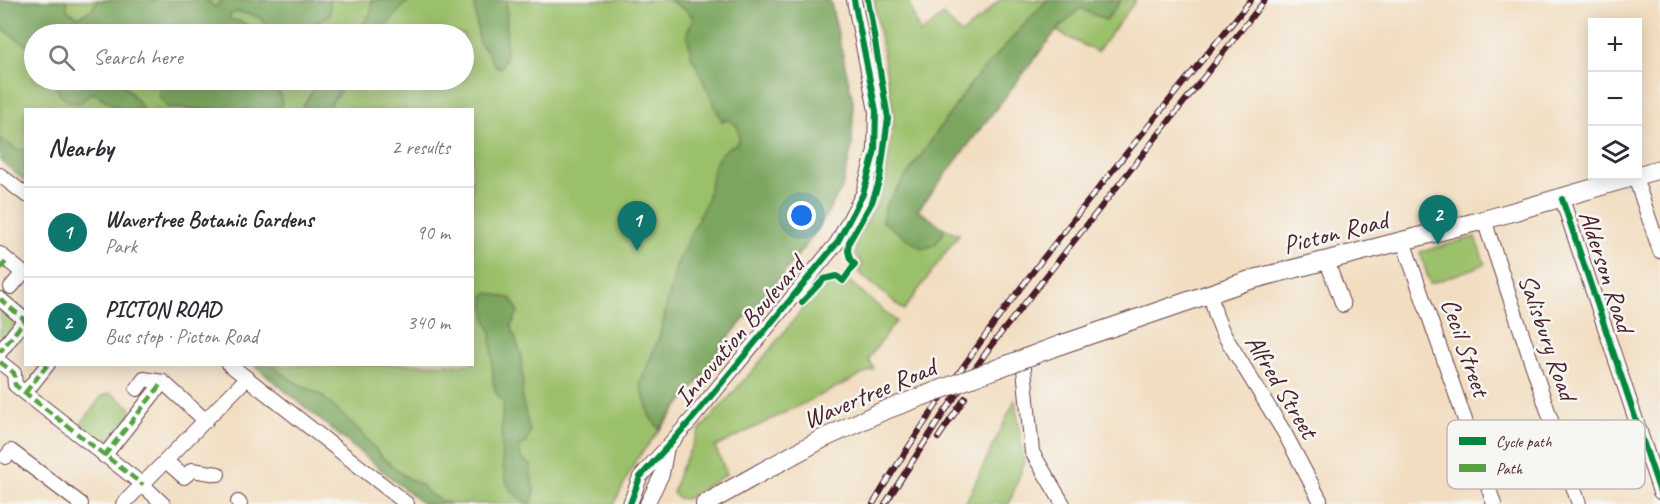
<!DOCTYPE html>
<meta charset="utf-8">
<style>
body{margin:0;font-family:Caveat,sans-serif;background:#f2f2f3;color:#2b2b33}
.controls{position:absolute;right:18px;top:18px;display:grid;overflow:hidden;border-radius:0px;box-shadow:0 3px 15px #0003}
.controls button{width:54px;height:54px;display:grid;place-items:center;padding:0;border:0;border-bottom:2px solid #e1e1e2;background:#fff;color:#2b2b33;font:30px sans-serif}
.you{position:absolute;left:802px;top:216px;width:21px;height:21px;margin:-15px;border:4px solid #fff;border-radius:50%;background:#1a73e8;box-shadow:0 0 0 9px #1a73e833}
.badge{display:grid;place-items:center;width:39px;height:39px;border-radius:50%;background:#0f766e;color:#fff;font-size:20px;font-weight:700}
.pin{position:absolute;translate:-50% -50px;filter:drop-shadow(0 2px 3px #0008)}
.pin::after{content:'';position:absolute;top:32px;width:21px;height:18px;background:inherit;clip-path:polygon(0 0,100% 0,50% 100%)}
.list{margin:0;padding:0;list-style:none}
h2{display:flex;justify-content:space-between;align-items:center;height:78px;margin:0;padding:0 24px;font-size:26px}
h2 small{font-size:20px;font-weight:400;color:#7c7c81}
.list li{display:grid;grid-template-columns:39px 1fr auto;gap:18px;align-items:center;box-sizing:border-box;height:90px;padding:0 24px;border-top:2px solid #e1e1e2}
.list b{display:block;font-size:22px;white-space:nowrap}
.list p{margin:0;font-size:20px;white-space:nowrap;color:#7c7c81}
.list em{font-size:20px;font-style:normal;color:#7c7c81}
.icon{flex:none;width:33px;height:33px;fill:none;stroke:currentColor;stroke-width:2;stroke-linecap:round;stroke-linejoin:round}
.map{position:relative;flex:none;width:1660px;height:504px;overflow:hidden}
.search{position:absolute;background:#fff;box-shadow:0 3px 15px #0003;left:24px;top:24px;width:450px;height:66px;display:flex;align-items:center;gap:15px;box-sizing:border-box;padding:0 21px;border-radius:33px;color:#7c7c81;font-size:22px}
.panel{position:absolute;background:#fff;box-shadow:0 3px 15px #0003;left:24px;top:108px;width:450px;height:258px;border-radius:0px}
.map>svg:first-child{display:block}
</style>
<div class="map">
<svg width="1660" height="504" viewBox="0 0 1660 504">
<rect width="100%" height="100%" fill="#f6f6f2"/>
<filter id="ink" filterUnits="userSpaceOnUse"><feTurbulence type="fractalNoise" baseFrequency=".0167" numOctaves="2"/><feDisplacementMap in="SourceGraphic" scale="12" xChannelSelector="R" yChannelSelector="G"/><feConvolveMatrix kernelMatrix="1 2 1 2 8 2 1 2 1" color-interpolation-filters="sRGB"/></filter>
<filter id="wash" filterUnits="userSpaceOnUse"><feTurbulence type="fractalNoise" baseFrequency=".008" numOctaves="4" result="noise"/><feDisplacementMap in="SourceGraphic" scale="24" xChannelSelector="R" yChannelSelector="G"/><feGaussianBlur stdDeviation="1.35" result="paint"/><feColorMatrix in="noise" values="0 0 0 0 0 0 0 0 0 0 0 0 0 0 0 0 0 1.4 0 .05"/><feComposite in="paint" operator="in"/></filter>
<g filter="url(#wash)">
<rect width="100%" height="100%" fill="#f2ddc0"/>
<path fill="#9bc06b" stroke="#72704b" stroke-width="1.5" fill-rule="evenodd" d="M0,0h830l23,101 -1,45 -10,42 -27,45 -28,36 -67,78 -7,16 -77,97 -22,44h-191l-169,-139 218,-1v-254h-446l-1,71 -25,-21zM34,34h430v46h-430z
M874,0h34l12,34 23,-19 18,19 21,-17 17,-17h48l-161,205 49,40 10,-16 14,5 -55,76 -46,-38 5,-7 -8,-11 2,-14 20,-36 8,-20 9,-66z
M1121,0h15l-39,52 -41,-21 24,-23 26,12z
M1475,237l10,27 -55,20 -10,-32z
M834,281l9,7 7,-6 46,39 -28,38 6,10 -159,78 12,27 -41,25 -8,-1 -5,-5 6,-21 21,-42 55,-62 62,-77z
M0,301l19,16 -19,29z
M111,393l19,14 1,6 -16,25 -24,2 -14,-11 25,-33z
M1015,400l9,63 -15,41h-44z"/>
<path fill="#7ca65f" stroke="#636245" stroke-width="1.5" d="M0,0h66l2,11 11,6 13,-8 6,-9h108l9,7 8,-7h105l2,2v12l-11,8 -5,8 -7,4h-24l-16,-7 -8,-10 -21,-5 -8,2v6l10,1 9,5 4,8h-219v16l-34,-23z
M372,0h40l-7,4 -26,30h-23l15,-21z
M476,0h31l-1,58 -6,10 -6,-3 -8,-15 -7,-7 -4,-34z
M669,0h161l23,101 -1,45 -10,42 -27,45 -28,36 -67,78 -7,16 -54,66 -9,-12 -10,-33 20,-49 16,-69 31,-66 8,-37 7,-10 8,-7 5,-1 4,-5 -1,-13 -9,-7 -7,1 -31,-66 -4,-22 6,-15 -6,-7z
M1047,0h74l-15,20 -26,-12 -24,23 -138,179 27,19 -10,16 -13,4 -40,-28 4,-16 86,-123z
M60,80h60l24,29h-25l-26,-17c-4,2 -8,8 -12,10 -11,4 -21,-6 -25,-15z
M160,80h142l-7,8 -10,-2 -6,4 3,13 -3,7 -110,-1 -10,-13z
M320,80h28l-21,29h-26z
M0,138l18,12 7,-1v32l-25,-21z
M489,293l23,6 6,13 -7,14 10,28 2,29 -1,16 8,33 -4,11 -7,3 2,12 10,7c-3,13 9,29 -1,39 -8,-3 -18,-10 -22,-19 -8,-17 -8,-63 -4,-82l-8,-10 -3,-11 -2,-49 -5,-15 -2,-22z
M254,365h17l24,17 26,13 38,35 23,27 24,20 14,7 11,11 18,9h-26z"/>
</g>
<g filter="url(#ink)">
<g fill="none" stroke-linecap="round" stroke-linejoin="round">
<defs>
<path id="street" d="M0,175l26,20
M1635,177l25,74
M1562,199l98,293
M1484,220l95,284
M1403,241l91,263
M0,254l23,19 -12,14
M1326,259l17,46
M1210,293l6,23 7,17 61,99 36,68
M0,299l25,21 -25,32
M1023,358l9,94 31,52
M0,362l14,11 1,12 128,100 20,19
M229,364l178,140
M137,389l7,-10 19,3 43,39
M25,393l23,-29
M104,456l59,-74
M6,457l5,-6 70,53
M166,461l18,16 8,-7 26,4
M238,502l2,2
M123,504l123,-125
M630,504l10,-27 52,-58 145,-176 26,-49 12,-44 1,-39 -22,-111
M647,504l15,-30 5,-27"/>
<path id="secondary" d="M1060,345l190,-65 234,-60 176,-51
M705,504l55,-31"/>
</defs>
<use href="#street" stroke="#633c41" stroke-width="16"/>
<use href="#secondary" stroke="#633c41" stroke-width="20"/>
<use href="#street" stroke="#fff" stroke-width="14"/>
<use href="#secondary" stroke="#fff" stroke-width="18"/>
<defs>
<path id="rail" d="M938,438l27,-40
M873,504c108,-180 246,-341 378,-504
M885,504l58,-90 47,-67 275,-347"/>
</defs>
<use href="#rail" stroke="#4a1f2b" stroke-width="6"/>
<use href="#rail" stroke="#f6f6f2" stroke-width="4" stroke-dasharray="11" stroke-linecap="butt"/>
<defs>
<path id="secondary-bridge" d="M760,473l62,-34 61,-28 177,-66"/>
</defs>
<use href="#secondary-bridge" stroke="#633c41" stroke-width="20" stroke-linecap="butt"/>
<use href="#secondary-bridge" stroke="#fff" stroke-width="18"/>
<path stroke="#56a243" stroke-width="4.5" stroke-dasharray="9 4.5" stroke-linecap="butt" d="M0,269l8,-10
M0,299l25,21 -25,32
M0,362l14,11 1,12 128,100
M25,393l23,-29
M104,456l59,-74"/>
<defs>
<path id="cycleway" d="M1562,199l98,293
M802,302l22,-23 13,-3 6,5 12,-17 -5,-5 -2,-8 1,-9 23,-40 8,-23 8,-61 -20,-118
M630,504l10,-27 52,-58 145,-176 26,-49 12,-44 1,-39 -22,-111"/>
</defs>
<use href="#cycleway" stroke="#f6f6f2" stroke-width="10"/>
<use href="#cycleway" stroke="#00873e" stroke-width="6"/>
</g>
</g>
<g text-anchor="middle" stroke-width="5" stroke-linejoin="round" paint-order="stroke">
<g font-size="26" fill="#4a1f2b" stroke="#f6f6f2">
<text transform="translate(1335 232) rotate(-14)" y="9">Picton Road</text>
<text transform="translate(1607 271) rotate(72)" y="9">Alderson Road</text>
<text transform="translate(739 331) rotate(-50)" y="9">Innovation Boulevard</text>
<text transform="translate(1548 337) rotate(71)" y="9">Salisbury Road</text>
<text transform="translate(1466 347) rotate(71)" y="9">Cecil Street</text>
<text transform="translate(1282 386) rotate(59)" y="9">Alfred Street</text>
<text transform="translate(869 393) rotate(-23)" y="9">Wavertree Road</text>
</g>
</g>
<rect x="1447" y="420" width="198" height="69" rx="9" fill="#f6f6f2" stroke="#c2b6b6" stroke-width="1.5"/>
<rect x="1459" y="437" width="27" height="8" fill="#00873e"/>
<rect x="1459" y="464" width="27" height="8" fill="#56a243"/>
<g font-size="16" fill="#4a1f2b">
<text x="1496" y="447">Cycle path</text>
<text x="1496" y="474">Path</text>
</g>
</svg>
<div class="controls">
<button>+</button>
<button>−</button>
<button><svg class="icon" aria-label="layers" viewBox="0 0 24 24"><path d="M12 4l9 5-9 5-9-5zM3 14l9 5 9-5"/></svg></button>
</div>
<div class="you"></div>
<div class="pin badge" style="left:637px;top:251px">1</div>
<div class="pin badge" style="left:1438px;top:245px">2</div>
<div class="search"><svg class="icon" aria-label="search" viewBox="0 0 24 24"><circle cx="10" cy="10" r="6"/><path d="M15 15l6 6"/></svg>Search here</div>
<section class="panel">
<h2>Nearby<small>2 results</small></h2>
<ul class="list">
<li><span class="badge">1</span><div><b>Wavertree Botanic Gardens</b><p>Park</p></div><em>90 m</em></li>
<li><span class="badge">2</span><div><b>PICTON ROAD</b><p>Bus stop · Picton Road</p></div><em>340 m</em></li>
</ul>
</section>
</div>
